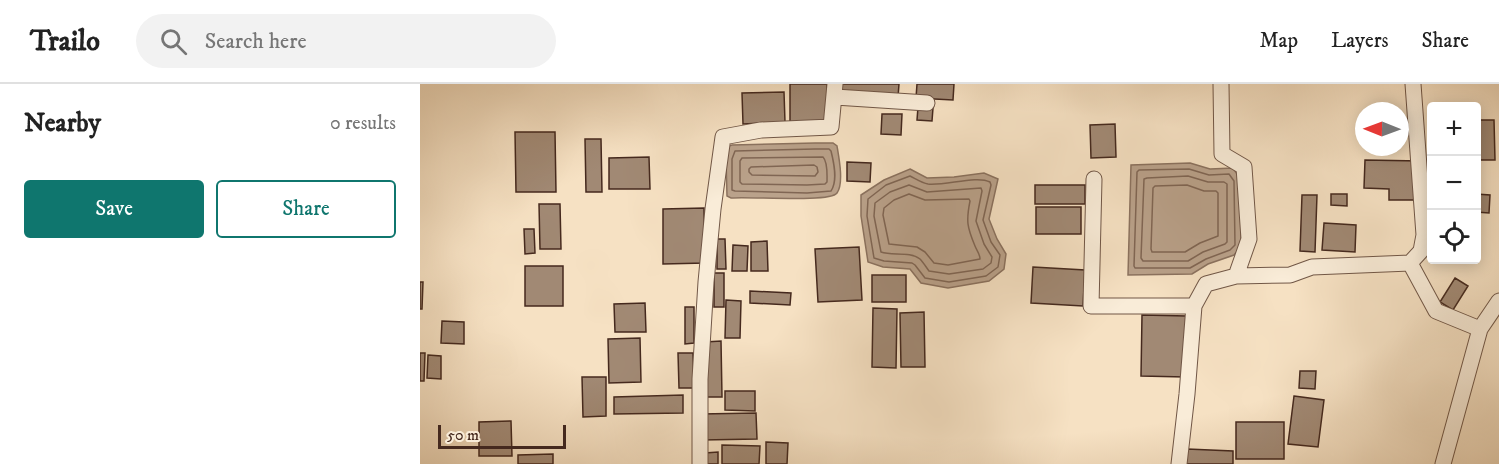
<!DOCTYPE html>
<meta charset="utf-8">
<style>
body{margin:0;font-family:"IM FELL DW Pica",serif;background:#f2f2f2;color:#222}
.controls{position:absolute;right:18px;top:18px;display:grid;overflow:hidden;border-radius:6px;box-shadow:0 3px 15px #0003}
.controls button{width:54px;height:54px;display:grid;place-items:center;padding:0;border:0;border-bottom:2px solid #e0e0e0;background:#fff;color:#222;font:30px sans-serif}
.compass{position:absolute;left:935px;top:18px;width:54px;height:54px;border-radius:50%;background:#fff;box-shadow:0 3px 15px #0003;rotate:271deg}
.scale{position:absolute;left:18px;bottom:15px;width:128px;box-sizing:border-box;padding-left:6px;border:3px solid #45291e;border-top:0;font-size:16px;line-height:21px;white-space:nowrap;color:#45291e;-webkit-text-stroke:4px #f9ecd8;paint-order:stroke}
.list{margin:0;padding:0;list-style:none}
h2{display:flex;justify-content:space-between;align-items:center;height:78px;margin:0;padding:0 24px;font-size:26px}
h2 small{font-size:20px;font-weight:400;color:#767676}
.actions{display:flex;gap:12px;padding:18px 24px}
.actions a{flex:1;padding:14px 0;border:2px solid #0f766e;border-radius:6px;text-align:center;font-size:21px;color:#0f766e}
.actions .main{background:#0f766e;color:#fff}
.icon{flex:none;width:33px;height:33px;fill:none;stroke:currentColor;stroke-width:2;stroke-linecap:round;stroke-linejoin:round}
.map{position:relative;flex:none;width:1079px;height:380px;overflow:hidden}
header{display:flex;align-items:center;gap:36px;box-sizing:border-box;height:84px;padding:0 30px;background:#fff;border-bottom:2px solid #e0e0e0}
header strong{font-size:28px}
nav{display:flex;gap:33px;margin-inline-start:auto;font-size:21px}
.search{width:420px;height:54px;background:#f2f2f2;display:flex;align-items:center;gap:15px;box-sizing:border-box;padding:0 21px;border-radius:33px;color:#767676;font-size:22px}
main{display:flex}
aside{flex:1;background:#fff}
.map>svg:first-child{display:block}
</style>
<header>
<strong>Trailo</strong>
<div class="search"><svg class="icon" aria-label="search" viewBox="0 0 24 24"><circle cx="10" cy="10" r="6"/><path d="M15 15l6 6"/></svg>Search here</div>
<nav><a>Map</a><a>Layers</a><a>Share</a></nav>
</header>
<main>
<aside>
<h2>Nearby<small>0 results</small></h2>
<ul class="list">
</ul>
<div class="actions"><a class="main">Save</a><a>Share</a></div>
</aside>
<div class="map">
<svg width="1079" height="380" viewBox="0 0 1079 380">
<rect width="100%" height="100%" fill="#f6e1c3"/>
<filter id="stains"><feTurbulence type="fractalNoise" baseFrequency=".00333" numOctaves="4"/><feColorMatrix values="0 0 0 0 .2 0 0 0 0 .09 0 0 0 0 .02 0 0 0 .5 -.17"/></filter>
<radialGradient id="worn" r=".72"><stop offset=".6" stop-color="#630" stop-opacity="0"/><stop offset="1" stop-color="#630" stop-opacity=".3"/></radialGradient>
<path fill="#baa28b" stroke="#8b725f" stroke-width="1.5" d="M395,59h18l4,3c2,12 7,37 0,47 -7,10 -89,3 -106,5l-4,-2 -1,-37 3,-13 3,-1z
M770,79l20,6 23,-1 8,12v67l-7,8 -26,9 -16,10 -64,1 3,-110z
M490,85l17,9 27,-1 30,-4 14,6 -9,40 8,20 9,15 -2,15 -15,12 -41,7 -27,-5 -11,-14 -27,-2 -15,-5 -7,-46v-21l23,-15z"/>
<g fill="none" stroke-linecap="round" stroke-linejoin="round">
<path stroke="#806654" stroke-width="1.5" d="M395,65h14l2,2c3,12 7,30 0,40l-24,2 -72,-2 -3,-1v-31l3,-8z
M403,73c5,5 4,18 4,25l-2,2 -18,1 -65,-1 -2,-2v-21l2,-3z
M394,81l3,2 1,5 -3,4 -63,-1 -3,-3v-3l2,-2z
M769,85l20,6 20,-1 5,7 1,64 -5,5 -24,9 -16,9h-55l-1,-2 3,-94 2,-2z
M490,92c6,3 12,7 18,8 17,2 49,-9 62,-2l1,3 -8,35 8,22 9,13 -2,12 -12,9 -37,6 -24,-4 -10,-13 -3,-2 -28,-2 -10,-3 -7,-42 1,-17 18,-14z
M768,92l20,6h16l3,2v58l-2,2 -22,8 -15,9h-45l-2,-3 3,-79 3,-1z
M489,101l18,7 54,-4 1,3 -6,30 8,23 8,13 -1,6 -8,6 -34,5 -20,-3c-3,-4 -6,-9 -9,-12 -10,-8 -28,-3 -39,-7l-7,-36 1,-13 15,-11z
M767,101l17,6h12l2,2v43l-18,7 -15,9h-33l-1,-3 2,-61 2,-2z
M489,110l16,6 44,-1 1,2c-4,20 -3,26 5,45 2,5 5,8 5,13l-32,6 -14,-2 -9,-11 -8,-5 -28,-3 -6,-29 1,-7 10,-8z"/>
</g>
<path fill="#a18974" stroke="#45291e" stroke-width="1.5" d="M370,0h37l1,39 -38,1z
M420,0h59l-1,13 -59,-5z
M497,0h37l-1,16 -37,-2z
M364,8l1,30 -42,2 -1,-31z
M498,23l15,1 -1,13 -15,-1z
M462,30h20l-1,21 -20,-1z
M1056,36h18l1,40h-19z
M695,40l1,33 -25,1 -1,-33z
M95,48h40l1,60h-40z
M165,55h16l1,53h-16z
M229,73l1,32h-41v-31z
M945,76l55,1 -1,39h-30v-11l-25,-1z
M427,78l24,1 -1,19 -23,-1z
M615,101h50v19h-50z
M911,110h16v12l-16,-1z
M1056,110l14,1 -1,18 -13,-1z
M882,111h15l-2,57 -15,-1z
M119,120h21l1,45h-21z
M616,123h45v27h-45z
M284,124l1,55 -42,1v-55z
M904,139l32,2 -1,27 -33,-2z
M104,145h10l1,24 -10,1z
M297,155h8l1,30h-9z
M347,157l1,30h-17v-29z
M313,161l15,1 -1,25h-15z
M439,163l3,53 -44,2 -3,-53z
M105,182h38v40h-38z
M613,183l52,3 -2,36 -52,-3z
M294,189h10v34h-10z
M452,191h34v27h-34z
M1035,194l13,8 -15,24 -13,-8z
M0,198h3l-1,27h-2z
M330,207l41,2 -1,12 -40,-2z
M306,216l15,1 -1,37h-15z
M225,219l1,29h-31l-1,-28z
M265,223h9v36l-9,1z
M453,224l24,1 -1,59 -24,-1z
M504,228l1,55h-24l-1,-54z
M722,231l45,1 -2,61 -44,-1z
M22,237l22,1v22l-23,-1z
M220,254l1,44 -32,1 -1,-44z
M301,257l1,56h-16l-1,-55z
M0,269h5l-1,28h-4z
M258,269h15l1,35h-15z
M8,271l13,1v23l-14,-1z
M880,287h16l-1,18 -16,-1z
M162,293h24v39l-23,1z
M305,307h30v20l-30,-1z
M263,311v18l-69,1v-17z
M874,312l30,4 -6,47 -30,-3z
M336,329l1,26 -55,1 -1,-26z
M91,337l1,35h-33v-34z
M816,338h48v37h-48z
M346,358l22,1 -1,21h-21z
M302,361l38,1 -1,18h-37z
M767,365l46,2v13h-47z
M298,368v12h-13v-11z
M133,370v10h-35v-9z"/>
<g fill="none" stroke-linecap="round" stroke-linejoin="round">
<defs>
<path id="street" d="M801,0l1,70 22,13 5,72 -13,37
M993,0l11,151 -3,16 -11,12 26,48 44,18 -37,135
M415,13l92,6
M674,95l-3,127h103
M1060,245l19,-28
M280,380v-85l6,-97 7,-73 10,-72 38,-7 70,-3 4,-43
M759,380l8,-70 7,-88 12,-22 30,-8 54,-1 22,-8 98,-4"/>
</defs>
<use href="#street" stroke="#715747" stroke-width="17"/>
<use href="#street" stroke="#f9ecd8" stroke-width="15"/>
</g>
<rect width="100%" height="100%" filter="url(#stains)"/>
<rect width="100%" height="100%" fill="url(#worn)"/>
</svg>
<div class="controls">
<button>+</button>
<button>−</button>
<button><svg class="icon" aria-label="locate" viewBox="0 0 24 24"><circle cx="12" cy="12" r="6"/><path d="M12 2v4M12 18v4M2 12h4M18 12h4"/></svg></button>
</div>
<svg class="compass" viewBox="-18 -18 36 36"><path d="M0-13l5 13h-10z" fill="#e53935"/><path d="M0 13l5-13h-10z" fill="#767676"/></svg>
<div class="scale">50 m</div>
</div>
</main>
